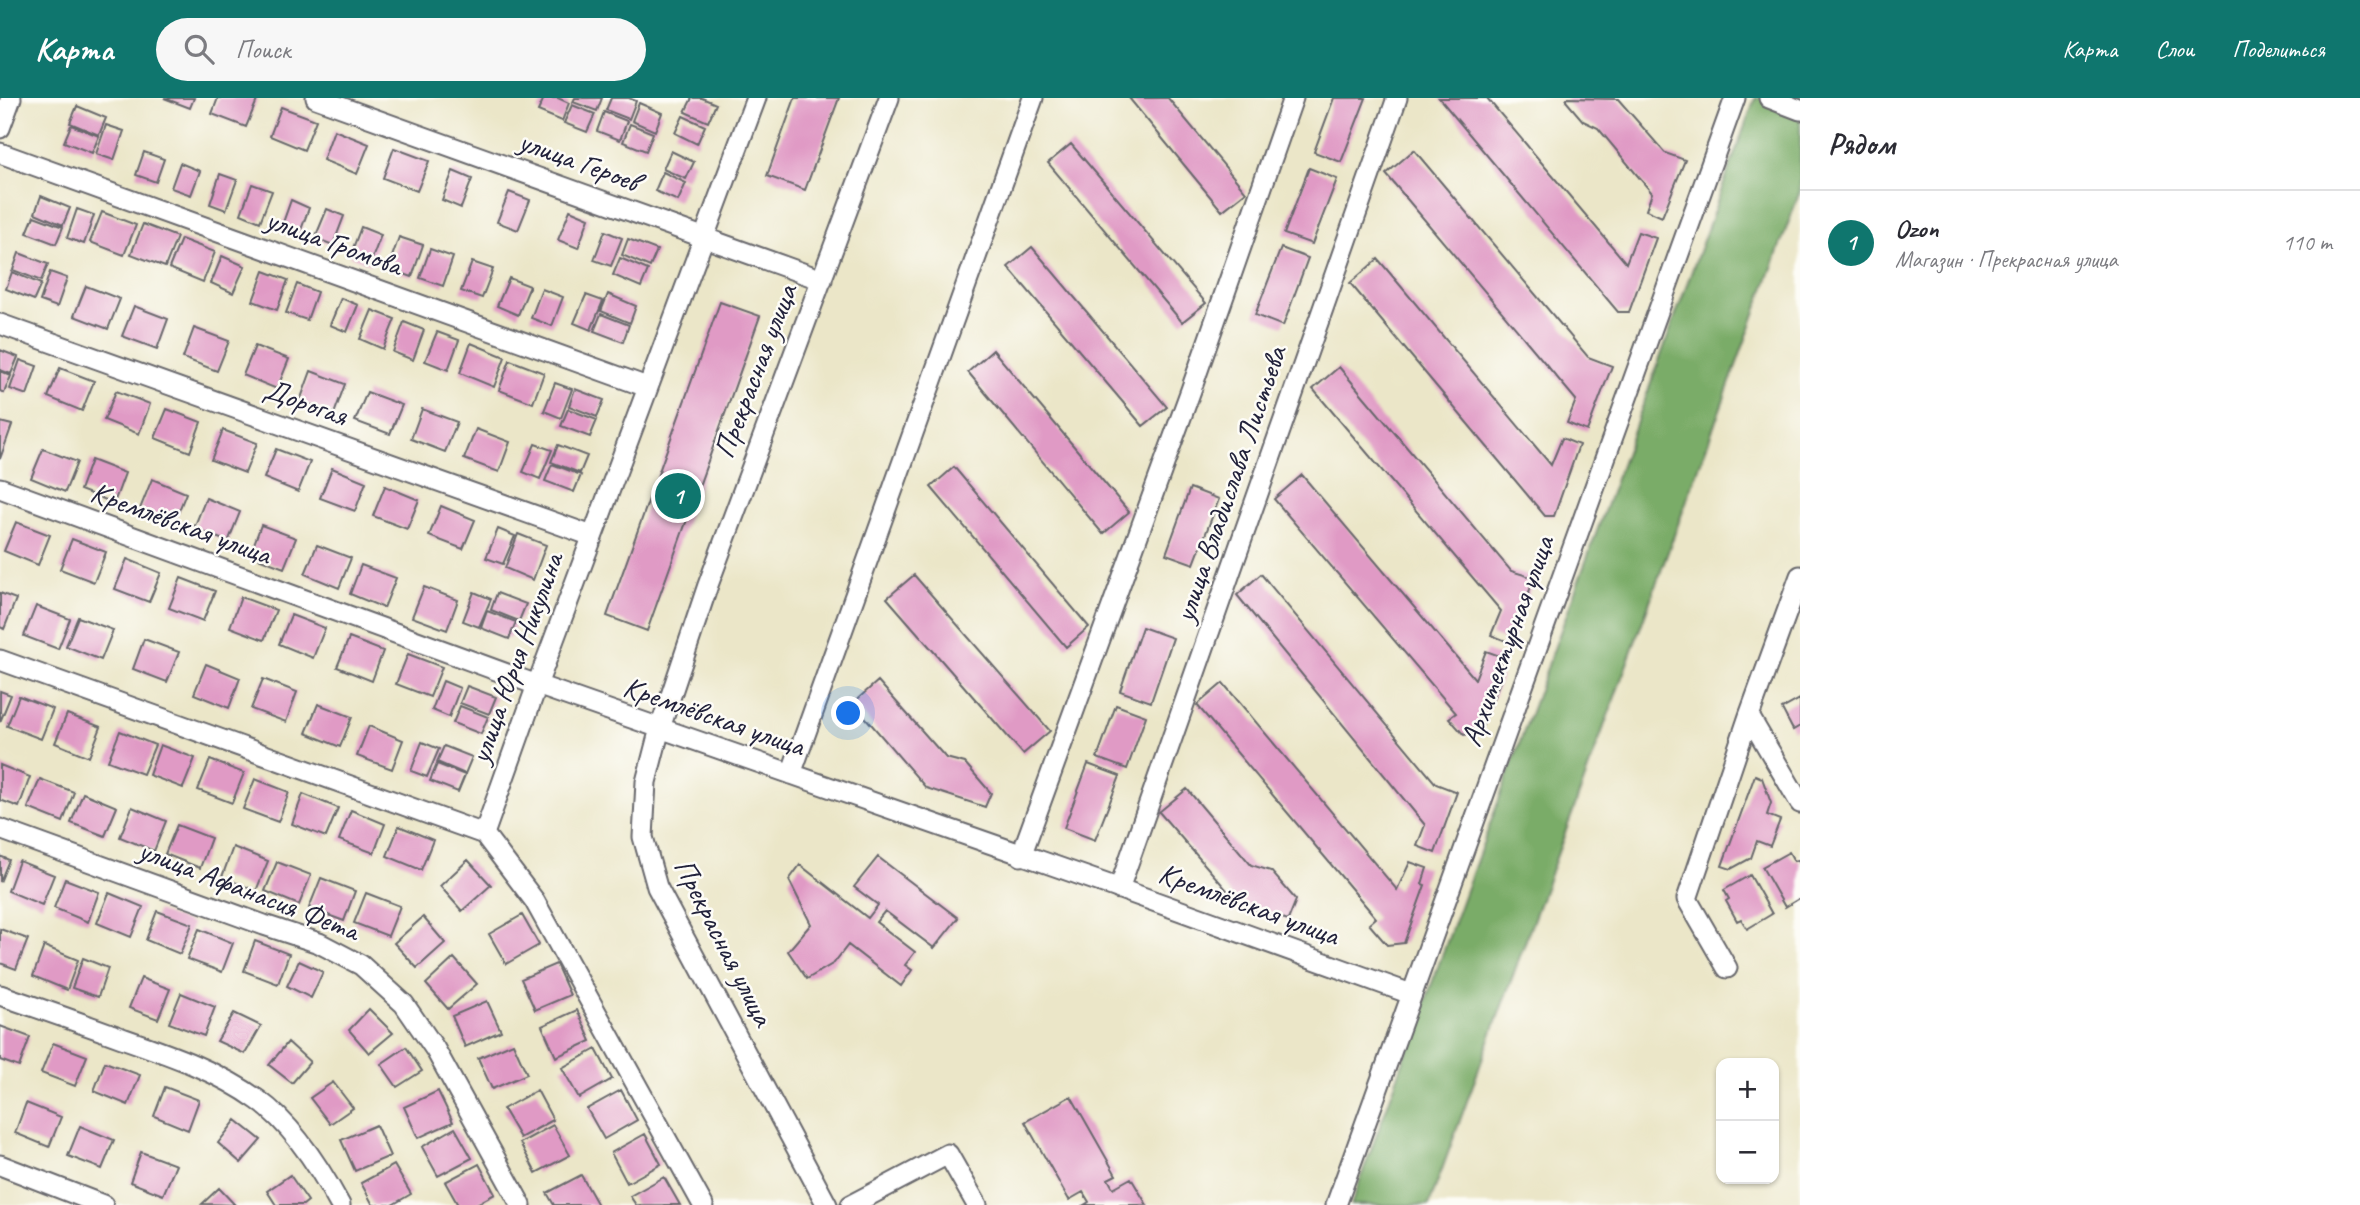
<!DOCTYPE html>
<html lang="ru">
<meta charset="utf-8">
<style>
body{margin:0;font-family:Caveat,sans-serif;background:#f7f7f7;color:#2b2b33}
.controls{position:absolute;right:21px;bottom:21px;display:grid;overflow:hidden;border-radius:14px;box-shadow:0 2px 5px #0004}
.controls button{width:63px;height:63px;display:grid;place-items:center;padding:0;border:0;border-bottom:2px solid #e1e1e2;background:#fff;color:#2b2b33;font:35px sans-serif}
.you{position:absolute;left:849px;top:616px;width:24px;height:24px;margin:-18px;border:5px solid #fff;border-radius:50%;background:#1a73e8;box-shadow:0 0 0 10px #1a73e833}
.badge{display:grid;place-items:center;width:46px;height:46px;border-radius:50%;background:#0f766e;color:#fff;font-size:23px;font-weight:700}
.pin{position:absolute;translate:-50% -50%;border:4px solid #fff;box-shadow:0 2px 7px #0006}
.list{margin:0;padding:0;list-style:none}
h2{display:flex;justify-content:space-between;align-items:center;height:91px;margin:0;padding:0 28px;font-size:30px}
h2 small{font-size:23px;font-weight:400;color:#7c7c81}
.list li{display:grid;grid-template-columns:46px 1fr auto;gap:21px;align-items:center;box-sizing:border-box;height:105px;padding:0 28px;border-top:2px solid #e1e1e2}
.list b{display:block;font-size:26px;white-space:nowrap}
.list p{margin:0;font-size:23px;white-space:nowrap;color:#7c7c81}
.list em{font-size:23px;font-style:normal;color:#7c7c81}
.icon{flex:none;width:38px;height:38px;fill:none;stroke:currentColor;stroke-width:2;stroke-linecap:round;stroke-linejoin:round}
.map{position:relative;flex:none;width:1800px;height:1107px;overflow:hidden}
header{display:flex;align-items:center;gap:42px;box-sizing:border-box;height:98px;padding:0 35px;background:#0f766e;color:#fff}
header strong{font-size:33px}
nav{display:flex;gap:38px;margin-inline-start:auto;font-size:24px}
.search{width:490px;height:63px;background:#f7f7f7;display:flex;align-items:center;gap:18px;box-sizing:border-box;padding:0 24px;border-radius:38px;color:#7c7c81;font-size:26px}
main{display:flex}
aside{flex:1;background:#fff}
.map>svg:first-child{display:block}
</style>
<header>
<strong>Карта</strong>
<div class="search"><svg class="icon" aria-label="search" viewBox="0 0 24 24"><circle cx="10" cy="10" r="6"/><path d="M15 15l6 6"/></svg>Поиск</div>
<nav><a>Карта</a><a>Слои</a><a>Поделиться</a></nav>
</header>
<main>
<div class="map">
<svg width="1800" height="1107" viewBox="0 0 1800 1107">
<rect width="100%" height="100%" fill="#fdfcf7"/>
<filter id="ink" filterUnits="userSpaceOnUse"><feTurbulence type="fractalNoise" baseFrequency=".0143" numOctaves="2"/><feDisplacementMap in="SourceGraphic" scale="14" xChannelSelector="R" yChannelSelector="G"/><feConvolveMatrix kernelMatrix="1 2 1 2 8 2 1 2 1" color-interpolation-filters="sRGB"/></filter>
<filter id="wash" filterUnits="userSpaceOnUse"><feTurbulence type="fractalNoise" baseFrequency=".00686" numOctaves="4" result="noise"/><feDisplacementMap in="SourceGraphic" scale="28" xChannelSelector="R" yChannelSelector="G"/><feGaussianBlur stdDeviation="1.57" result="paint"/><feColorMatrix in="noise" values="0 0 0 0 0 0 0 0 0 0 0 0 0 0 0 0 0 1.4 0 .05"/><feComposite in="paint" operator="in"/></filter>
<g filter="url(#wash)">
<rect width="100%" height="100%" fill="#ebe6c8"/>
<path fill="#7aac67" stroke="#4e6751" stroke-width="2" d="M1755,0h45v93l-371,1014h-78z"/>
<g id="blocks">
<path fill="#e09ac5" d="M164,0h30l-4,10z
M218,0h40l-12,29 -34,-13z
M544,0h14l11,5 -7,18 -24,-10z
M575,0h27l-5,13 -24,-9z
M611,0h18l7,3 -7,18 -23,-9z
M692,0h10l14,6 -8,18 -23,-10z
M795,0h44l-34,92 -38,-14z
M1129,0h39l78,94 -24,19z
M1334,0h32l-25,64 -27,-10z
M1439,0h48l139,165 12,-31 18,6 -27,74h-11z
M1567,0l51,1 47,54 20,7 -23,57 -16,-7 6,-17 -54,-65 -15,-7 -17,-20z
M639,5l23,10 -7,18 -23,-10z
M572,7l23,9 -8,18 -23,-9z
M77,8l29,12 -7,17 -29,-12z
M281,9l35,13 -12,30 -34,-14z
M604,14l23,9 -7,19 -23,-9z
M683,18l22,10 -8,18 -22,-11z
M630,26l23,9 -7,18 -23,-9z
M71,27l28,11 -7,17 -28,-11z
M106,27l18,6 -10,29 -18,-6z
M334,32l35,14 -12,30 -34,-14z
M1071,46l135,159 -24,19 -134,-159z
M394,50l35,13 -12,30 -34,-13z
M1414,52l174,207 24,9 -25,65 -20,-8 9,-23 -190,-226z
M671,53l23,11 -8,17 -23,-10z
M144,54l20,7 -8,23 -20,-7z
M180,65l20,8 -9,24 -20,-7z
M1309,70l28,11 -25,65 -28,-10z
M453,73l19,8 -11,29 -19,-8z
M663,74l23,11 -8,18 -23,-10z
M220,76l17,6 -11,30 -16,-6z
M252,86l20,7 -12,31 -19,-8z
M509,94l21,8 -12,30 -21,-8z
M41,98l29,12 -7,17 -28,-12z
M291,102l18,8 -11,30 -18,-7z
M77,111l17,6 -10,29 -17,-6z
M327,111l17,7 -11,29 -18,-7z
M570,112l19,8 -11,30 -20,-8z
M102,114l34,13 -12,30 -34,-13z
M34,118l29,11 -7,17 -29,-11z
M143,126l34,13 -12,30 -34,-13z
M361,129l20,8 -11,29 -20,-8z
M605,133l17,7 -11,28 -17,-6z
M399,139l24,8 -11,32 -24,-9z
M181,141l34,13 -12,30 -34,-14z
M628,141l29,11 -7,17 -28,-12z
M1032,149l135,160 -24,19 -135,-159z
M1281,150l27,10 -25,68 -28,-11z
M430,151l23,8 -10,29 -23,-8z
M19,155l29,11 -7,17 -28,-11z
M222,158l23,10 -12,27 -22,-10z
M620,160l28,12 -7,17 -28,-12z
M1378,161l173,206 11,-27 17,7 -25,71h-9l-195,-233z
M472,164l21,7 -11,29 -21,-7z
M264,173l24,9 -11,30 -24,-9z
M12,174l29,12 -7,16 -28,-11z
M50,174l17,6 -10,29 -17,-6z
M509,180l21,8 -12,29 -21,-9z
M297,186l20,8 -10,28 -21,-7z
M86,188l34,13 -12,30 -34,-13z
M542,191l21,8 -11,29 -21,-8z
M608,196l28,12 -6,17 -29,-12z
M586,197l17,6 -12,29 -17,-7z
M341,200l17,7 -11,27 -17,-7z
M720,204l40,14 -113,315 -40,-15z
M134,208l34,13 -11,30 -35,-13z
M372,212l23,9 -12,30 -23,-10z
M601,216l28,11 -6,17 -29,-11z
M404,224l20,8 -11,30 -20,-8z
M194,230l35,13 -12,30 -34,-13z
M437,234l22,8 -11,30 -23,-9z
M471,245l34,14 -11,30 -34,-14z
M255,248l34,13 -12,30 -34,-14z
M0,252l18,7 -7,17 -11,-4z
M993,252l136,162 -26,22 -135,-162z
M20,262l17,6 -10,29 -17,-6z
M510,262l34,13 -11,30 -34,-13z
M1339,269l172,204 23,7 -23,65 -20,-8 10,-24 -188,-222z
M60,270l34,13 -12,30 -34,-14z
M0,273l11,5 -7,17 -4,-2z
M311,273l34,13 -11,30 -34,-13z
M555,285l17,6 -11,29 -17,-7z
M575,291l29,11 -7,17 -28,-11z
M116,293l34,13 -11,30 -35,-14z
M367,294l35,13 -12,29 -35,-13z
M167,311l34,13 -11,30 -35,-14z
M422,311l35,13 -12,30 -34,-13z
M568,311l29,11 -7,17 -29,-11z
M0,324l12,3 -12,34z
M476,331l34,13 -11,30 -35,-13z
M223,332l34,13 -12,30 -34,-13z
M535,346l17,6 -12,29 -17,-7z
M558,347l29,11 -7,17 -29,-11z
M43,351l34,13 -12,30 -34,-14z
M276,351l34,13 -12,30 -34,-14z
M91,362l34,13 -11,30 -34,-13z
M552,366l29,11 -7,17 -29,-11z
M954,369l135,160 -23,20 -135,-160z
M332,370l34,14 -11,29 -35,-13z
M1302,377l173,204 11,-28 17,6 -6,18 5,1 -22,56 -16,3 -15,-17 7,-5 -182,-214z
M152,381l34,14 -12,30 -34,-14z
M385,388l34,14 -12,29 -34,-13z
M1190,390l29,11 -25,65 -28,-10z
M206,400l34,14 -12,30 -34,-14z
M441,408l34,14 -12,29 -34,-13z
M16,424l34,13 -12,30 -34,-14z
M261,427l35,13 -12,30 -34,-13z
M498,431l17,7 -12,28 -17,-6z
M518,436l28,11 -13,35 -28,-12z
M72,441l34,13 -12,30 -34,-13z
M317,447l34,13 -12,30 -34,-14z
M127,461l34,14 -12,29 -34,-13z
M361,467l35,13 -12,30 -34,-14z
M1261,476l175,210 21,8 -22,61 -18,-7 8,-21 -188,-230z
M914,477l136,156 -27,23 -136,-156z
M181,480l34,13 -12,30 -34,-13z
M424,489l34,13 -11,30 -35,-13z
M474,494l17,7 -12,28 -16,-6z
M0,495l16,6 -12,30 -4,-2z
M497,495l29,11 -7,17 -28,-11z
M241,499l35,13 -12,30 -34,-13z
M36,508l34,13 -12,30 -34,-13z
M487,513l29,11 -7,17 -28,-11z
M291,517l34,13 -12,30 -34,-14z
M78,519l35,13 -12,30 -35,-14z
M1142,529l31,11 -22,64 -31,-11z
M349,540l34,13 -11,30 -35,-14z
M144,541l35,13 -12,30 -34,-13z
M408,556l34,13 -12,30 -34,-13z
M206,566l34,14 -11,30 -35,-14z
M263,581l34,13 -11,30 -35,-13z
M443,583l17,7 -11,29 -17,-7z
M878,583l68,77 19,5 26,30 -6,14 -59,-19 -73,-85z
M1223,585l174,207 13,-28 17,6 -5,16 3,1 -21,58 -17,2 -18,-21 7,-6 -179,-213z
M467,588l29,11 -7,17 -29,-11z
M0,593l11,4 -11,27z
M19,598l34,13 -12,30 -34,-13z
M1800,601v27l-7,4 -11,-21z
M318,606l34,13 -12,30 -34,-14z
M1116,607l30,11 -19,53 -30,-11z
M460,608l28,11 -7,17 -28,-11z
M67,616l34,13 -12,30 -34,-14z
M369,628l34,14 -11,29 -35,-13z
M120,633l35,14 -12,29 -35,-13z
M422,644l17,7 -12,28 -16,-6z
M160,647l35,13 -12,30 -34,-13z
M444,648l28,11 -7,17 -28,-12z
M210,662l34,13 -12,30 -34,-13z
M437,666l28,11 -7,17 -28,-11z
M1088,666l32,12 -25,64 -31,-12z
M0,667l30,12 -11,30 -19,-7z
M1755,677l7,3 9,25 -4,12 13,5 -10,26 -13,-5 -6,17 -20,11 -9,-3z
M40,681l34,13 -11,30 -35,-14z
M255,681l34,13 -11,30 -35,-13z
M1187,691l64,76 20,6 25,29 -8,20 -50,-17 -79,-91z
M83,695l34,14 -12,29 -34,-13z
M303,696l35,14 -12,29 -34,-13z
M132,709l34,14 -12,30 -34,-14z
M351,712l34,14 -11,29 -35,-13z
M177,727l34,13 -11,30 -35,-14z
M399,728l34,14 -12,30 -34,-14z
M233,749l35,14 -12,30 -34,-14z
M1789,754l5,9 4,-1 2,4v34l-15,9 -23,-40z
M0,758l9,4 -9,22z
M878,759l80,61 -24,30 -49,-37 -9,11 39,30 -10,13 7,5 -11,16 -53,-41 -14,18 -27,16 -19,-28 23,-27 -22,-44 11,-15 68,53 10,-13 -24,-18z
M468,762l23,25 -29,26 -22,-25z
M19,763l35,14 -12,30 -34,-14z
M277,764l34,13 -12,30 -34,-14z
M1750,777l22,39 -25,15 -6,-10 -4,2 -11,-20 3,-2 -5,-9z
M321,780l34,13 -11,30 -35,-13z
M65,781l34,13 -11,30 -34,-14z
M109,795l34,14 -12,30 -34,-14z
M366,795l34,13 -12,30 -34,-13z
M157,813l35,13 -12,30 -34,-14z
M522,817l17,30 -33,19 -17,-30z
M423,819l22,26 -28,25 -23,-25z
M0,831l28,10 -12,30 -16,-6z
M199,831l34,14 -11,29 -35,-13z
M255,843l34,13 -11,30 -34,-13z
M44,848l34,14 -11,30 -34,-14z
M83,860l25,10 -10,29 -26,-9z
M454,860l23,26 -29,25 -22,-25z
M299,863l24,11 -12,26 -24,-12z
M556,866l14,31 -35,15 -14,-31z
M141,880l29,11 -12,30 -29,-11z
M181,895l34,14 -11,29 -35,-13z
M487,903l14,30 -36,16 -13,-31z
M369,911l24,24 -24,20 -20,-23z
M577,912l14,31 -35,16 -14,-31z
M234,915l27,13 -16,28 -28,-13z
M0,928l30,11 -11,30 -19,-7z
M288,944l22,20 -18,21 -23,-18z
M53,945l34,13 -12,30 -34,-13z
M513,945l14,31 -35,15 -14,-31z
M406,949l16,24 -25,16 -16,-23z
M596,951l16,30 -33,19 -17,-30z
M105,964l35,13 -12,30 -34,-14z
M333,984l20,26 -23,16 -20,-26z
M165,989l34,13 -11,30 -34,-14z
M537,992l16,30 -33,18 -17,-29z
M621,992l16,30 -33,19 -17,-30z
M438,993l15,31 -35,16 -14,-31z
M1071,998l45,79 -8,4 5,9 18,-10 16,27h-63l5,-3 -6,-10 -14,8 -44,-78z
M26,1005l35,14 -12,30 -34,-14z
M236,1022l25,20 -20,23 -23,-20z
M376,1027l14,31 -35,15 -14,-31z
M553,1027l17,30 -34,18 -16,-30z
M80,1028l34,14 -12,29 -34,-13z
M455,1030l17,30 -34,18 -16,-29z
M645,1036l16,30 -34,19 -16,-30z
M141,1054l35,13 -13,30 -33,-13z
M479,1066l16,30 -20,11h-17l-13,-23z
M394,1067l17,29 -19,11h-19l-12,-22z
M290,1077l18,26 -5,4h-27l-9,-14z
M581,1077l17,30h-44l-7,-12z
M664,1079l16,28h-44l-6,-9z
M219,1090l16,17 -33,-1z"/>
</g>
</g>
<g filter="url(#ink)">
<use href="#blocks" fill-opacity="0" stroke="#68676c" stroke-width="2"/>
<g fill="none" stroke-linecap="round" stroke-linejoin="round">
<defs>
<path id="street" d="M316,0l506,182
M1769,0l31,12
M0,30l11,-30
M0,55l647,234
M0,226l592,212
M0,390l537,197 572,200 302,109
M0,562l484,174
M1749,618l51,87
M791,676l242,-676
M0,731l264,96 55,18 42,22 43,39 31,45 86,156
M1021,758l170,-466 102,-292
M1119,791l278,-791
M1727,870l-40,-69 62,-183 51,-140
M0,897c41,14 81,28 122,43 46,16 96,33 136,62 35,25 62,68 82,105
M0,1067l103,40
M703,1107l-169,-305 -50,-66 53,-149 219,-587
M827,1107l-170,-318 -14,-50 3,-55 14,-54 48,-143 181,-487
M851,1107l97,-51 29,51
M1336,1107l399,-1107"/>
</defs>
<use href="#street" stroke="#68676c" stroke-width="23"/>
<use href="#street" stroke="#fff" stroke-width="19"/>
</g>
</g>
<g text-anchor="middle" stroke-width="5" stroke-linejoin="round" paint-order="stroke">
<g font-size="30" fill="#22223b" stroke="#fdfcf7">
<text transform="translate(579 63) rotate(20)" y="10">улица Героев</text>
<text transform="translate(334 144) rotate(20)" y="10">улица Громова</text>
<text transform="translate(755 273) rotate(-69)" y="10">Прекрасная улица</text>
<text transform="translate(306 304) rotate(20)" y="10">Дорогая</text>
<text transform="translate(1230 386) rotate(-71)" y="10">улица Владислава Листьева</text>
<text transform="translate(181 425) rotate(20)" y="10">Кремлёвская улица</text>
<text transform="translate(1507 543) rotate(-70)" y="10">Архитектурная улица</text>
<text transform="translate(516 560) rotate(-70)" y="10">улица Юрия Никулина</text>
<text transform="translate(714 618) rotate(19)" y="10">Кремлёвская улица</text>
<text transform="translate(249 792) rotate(21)" y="10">улица Афанасия Фета</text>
<text transform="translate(1249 806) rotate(20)" y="10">Кремлёвская улица</text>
<text transform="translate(724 844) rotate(63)" y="10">Прекрасная улица</text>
</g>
</g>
</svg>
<div class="controls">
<button>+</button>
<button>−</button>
</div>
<div class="you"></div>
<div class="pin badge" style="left:678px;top:398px">1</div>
</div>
<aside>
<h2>Рядом<small></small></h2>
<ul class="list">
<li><span class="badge">1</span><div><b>Ozon</b><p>Магазин · Прекрасная улица</p></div><em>110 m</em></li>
</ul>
</aside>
</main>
